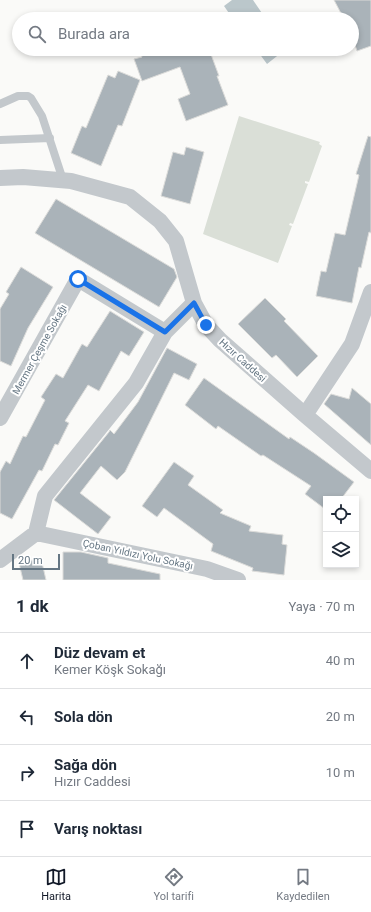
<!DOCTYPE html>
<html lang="tr">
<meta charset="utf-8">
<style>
body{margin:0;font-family:Roboto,sans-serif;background:#f6f6f7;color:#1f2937}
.controls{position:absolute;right:12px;bottom:12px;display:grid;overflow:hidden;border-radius:0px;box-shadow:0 2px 6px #0003}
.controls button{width:36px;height:36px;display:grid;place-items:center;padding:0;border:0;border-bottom:1px solid #e0e1e3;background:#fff;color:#1f2937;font:20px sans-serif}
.scale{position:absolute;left:12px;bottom:10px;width:48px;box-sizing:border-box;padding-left:4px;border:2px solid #657683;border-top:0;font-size:11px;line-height:14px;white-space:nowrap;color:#657683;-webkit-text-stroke:3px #fff;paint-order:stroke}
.stop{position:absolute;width:12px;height:12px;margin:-9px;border:3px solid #1a73e8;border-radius:50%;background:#fff}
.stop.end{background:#1a73e8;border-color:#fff;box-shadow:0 1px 4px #0008}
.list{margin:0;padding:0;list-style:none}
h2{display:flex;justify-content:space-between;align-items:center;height:52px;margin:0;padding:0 16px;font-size:17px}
h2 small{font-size:13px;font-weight:400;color:#747a83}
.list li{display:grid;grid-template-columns:26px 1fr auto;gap:12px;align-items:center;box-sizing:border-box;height:56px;padding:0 16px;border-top:1px solid #e0e1e3}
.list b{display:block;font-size:15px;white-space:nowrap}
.list p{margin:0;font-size:13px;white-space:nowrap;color:#747a83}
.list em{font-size:13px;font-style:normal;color:#747a83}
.icon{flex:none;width:22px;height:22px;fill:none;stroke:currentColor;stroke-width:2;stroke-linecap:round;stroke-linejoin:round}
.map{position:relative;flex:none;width:371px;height:580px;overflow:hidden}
.search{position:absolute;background:#fff;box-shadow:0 2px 6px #0003;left:12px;right:12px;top:12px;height:44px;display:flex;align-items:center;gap:10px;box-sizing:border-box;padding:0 14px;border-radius:22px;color:#747a83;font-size:15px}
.sheet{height:276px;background:#fff}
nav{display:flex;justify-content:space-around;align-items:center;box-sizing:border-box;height:56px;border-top:1px solid #e0e1e3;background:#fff;font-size:11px;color:#747a83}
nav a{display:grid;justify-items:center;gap:2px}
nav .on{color:#111827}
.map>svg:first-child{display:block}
</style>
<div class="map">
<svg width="371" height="580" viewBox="0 0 371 580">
<rect width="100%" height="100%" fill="#fafaf8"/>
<path fill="#dadfd7" d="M239,116l81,26 -1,2 3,2 -13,36 -4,-1v2l3,1 -15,40 -3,-1 -1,2 3,1 -14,37 -75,-29z"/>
<path fill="#bbc7cb" d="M232,0h21l13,19h-33l-9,-13z
M256,49h30l-19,15z"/>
<path fill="#aab3b9" stroke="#dcdcda" d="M334,0h37v46l-14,5 -5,-15v-17h-8z
M139,49h70l10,27h-2l11,29 -42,16 -8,-22 12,-5 -10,-27 -38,14 -8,-22 8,-2z
M118,71l22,9 -18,46 -4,-1 -17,41 -30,-13 11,-27 4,2 22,-53 7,3z
M368,136l3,1v96l-2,-1 -8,36 -2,-1 -7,36 -36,-7 5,-25 5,1 9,-39 10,2 14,-60 -3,-1z
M186,147l18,5 -14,52 -29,-8 12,-44 11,3z
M56,199l118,70 3,8 -18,30 -124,-74z
M21,267l32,20 -25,41 -17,38 -11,-5v-52l9,-15 -3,-2z
M265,298l21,21 -2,2 34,35 -21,21 -21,-22 -4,3 -34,-34z
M110,311l34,21 -15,24 -8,-5 -22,40 -11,-6 -23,36 4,2 -11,22 -3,-1 -13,27 -3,-1 -27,49 -12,-6v-41l6,-11 4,3 13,-28 3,1 19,-37 -4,-3 15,-23 7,4 19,-34 5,3z
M167,348l30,16 -8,16 -15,-7 -49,99 -8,8 -16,-14 -21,27 31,24 -13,17 -44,-34 55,-68 1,-2 4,4 24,-32z
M204,378l85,61 1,-2 24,16 40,29 -13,17h-15v8l-1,2 -20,-15 6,-8 -48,-31 -2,1 -43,-30 -2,3 -31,-24z
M352,388l19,16v41l-47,-41 7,-10 18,5z
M174,462l20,14 -6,9 35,25 -3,3 31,13 -2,5 34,4 -1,9 5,1 -3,30 -32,-4 1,-3 -42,-17 2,-7 -49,-36 -7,9 -15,-11z
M63,552h18l27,6v5l52,11v6h-97z
M41,558l5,22h-23l-4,-17z"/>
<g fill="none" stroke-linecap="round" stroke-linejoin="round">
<path stroke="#c3c8cc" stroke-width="8" d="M0,104l18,-8h10l3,2 11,18 21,64
M0,140l50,-2"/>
<path stroke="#c3c8cc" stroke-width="16" d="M0,178l23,-1 48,4 59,16 30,24 16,20 18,62 12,22 14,15 85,75 66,56
M305,415l47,-71 19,-52
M0,418l78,-139 87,53
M36,533l171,36 31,11
M0,560l36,-27 9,-37 91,-113 29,-51 29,-29"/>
</g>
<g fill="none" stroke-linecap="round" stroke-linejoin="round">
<path stroke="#1a73e8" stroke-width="5" d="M78,279l87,53 29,-29 12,22"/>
</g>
<g text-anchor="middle" stroke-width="4" stroke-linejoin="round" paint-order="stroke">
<g font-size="10" fill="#657683" stroke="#fff">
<text transform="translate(39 349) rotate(-61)" y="4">Mermer Çeşme Sokağı</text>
<text transform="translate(243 360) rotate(42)" y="4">Hızır Caddesi</text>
<text transform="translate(138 554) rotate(12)" y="4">Çoban Yıldızı Yolu Sokağı</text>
</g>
</g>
</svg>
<div class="controls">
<button><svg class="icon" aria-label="locate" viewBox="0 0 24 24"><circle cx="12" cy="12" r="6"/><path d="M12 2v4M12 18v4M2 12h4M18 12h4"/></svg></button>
<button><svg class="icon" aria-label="layers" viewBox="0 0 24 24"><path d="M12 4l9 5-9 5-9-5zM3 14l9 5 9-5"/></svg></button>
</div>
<div class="scale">20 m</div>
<div class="stop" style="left:78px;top:279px"></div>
<div class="stop end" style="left:206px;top:325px"></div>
<div class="search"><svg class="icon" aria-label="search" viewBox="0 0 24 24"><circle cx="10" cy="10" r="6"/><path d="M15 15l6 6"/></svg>Burada ara</div>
</div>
<section class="sheet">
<h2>1 dk<small>Yaya · 70 m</small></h2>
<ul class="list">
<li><svg class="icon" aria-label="ahead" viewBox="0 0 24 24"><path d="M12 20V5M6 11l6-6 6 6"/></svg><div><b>Düz devam et</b><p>Kemer Köşk Sokağı</p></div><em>40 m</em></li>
<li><svg class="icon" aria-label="left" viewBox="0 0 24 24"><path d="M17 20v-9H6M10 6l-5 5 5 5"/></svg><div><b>Sola dön</b></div><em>20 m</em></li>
<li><svg class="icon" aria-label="right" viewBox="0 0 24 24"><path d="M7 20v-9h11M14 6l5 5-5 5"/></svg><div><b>Sağa dön</b><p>Hızır Caddesi</p></div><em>10 m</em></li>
<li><svg class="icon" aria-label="arrive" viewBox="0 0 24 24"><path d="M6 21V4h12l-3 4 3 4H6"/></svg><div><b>Varış noktası</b></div></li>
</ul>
</section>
<nav>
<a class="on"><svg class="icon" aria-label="map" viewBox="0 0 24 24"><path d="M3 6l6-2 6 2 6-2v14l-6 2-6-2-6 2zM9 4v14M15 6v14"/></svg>Harita</a>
<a><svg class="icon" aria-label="directions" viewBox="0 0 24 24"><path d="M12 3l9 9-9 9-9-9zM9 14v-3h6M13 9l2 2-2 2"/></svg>Yol tarifi</a>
<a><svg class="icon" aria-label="saved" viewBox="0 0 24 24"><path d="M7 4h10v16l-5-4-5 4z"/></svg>Kaydedilen</a>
</nav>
